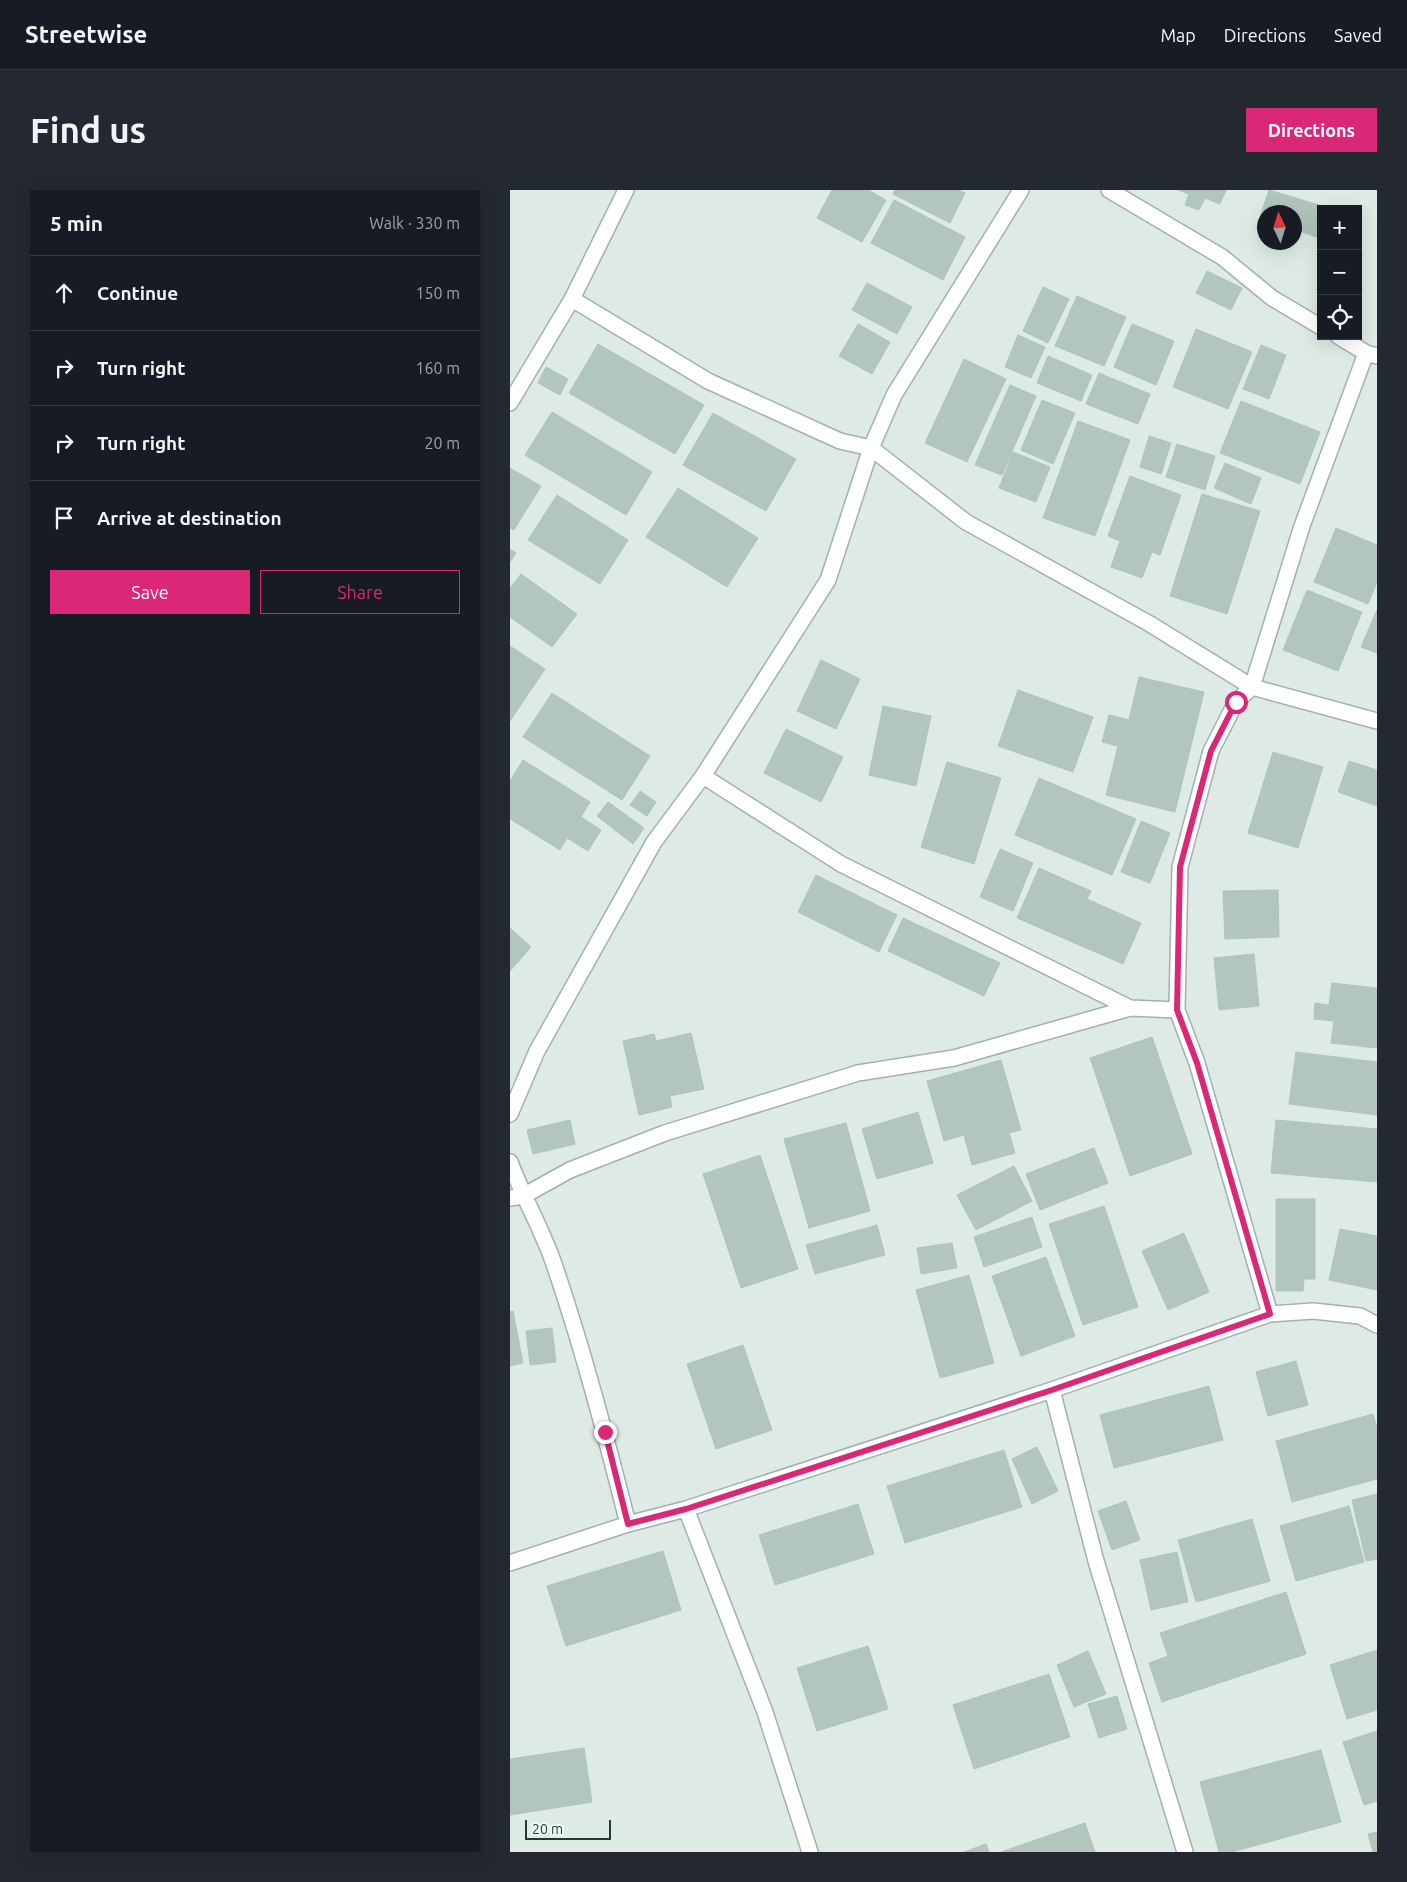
<!DOCTYPE html>
<meta charset="utf-8">
<style>
body{margin:0;font-family:Ubuntu,sans-serif;background:#242831;color:#f1f3f6}
.controls{position:absolute;right:15px;top:15px;display:grid;overflow:hidden;border-radius:0px;box-shadow:0 5px 20px #0002}
.controls button{width:45px;height:45px;display:grid;place-items:center;padding:0;border:0;border-bottom:1px solid #363941;background:#171b24;color:#f1f3f6;font:25px sans-serif}
.compass{position:absolute;left:747px;top:15px;width:45px;height:45px;border-radius:50%;background:#171b24;box-shadow:0 5px 20px #0002;rotate:356deg}
.scale{position:absolute;left:15px;bottom:12px;width:86px;box-sizing:border-box;padding-left:5px;border:2px solid #1e3a35;border-top:0;font-size:14px;line-height:18px;white-space:nowrap;color:#1e3a35;-webkit-text-stroke:4px #edf7f3;paint-order:stroke}
.stop{position:absolute;width:15px;height:15px;margin:-11px;border:4px solid #db2777;border-radius:50%;background:#fff}
.stop.end{background:#db2777;border-color:#fff;box-shadow:0 1px 5px #0008}
.list{margin:0;padding:0;list-style:none}
h2{display:flex;justify-content:space-between;align-items:center;height:65px;margin:0;padding:0 20px;font-size:21px}
h2 small{font-size:16px;font-weight:400;color:#9ea1a6}
.list li{display:grid;grid-template-columns:32px 1fr auto;gap:15px;align-items:center;box-sizing:border-box;height:75px;padding:0 20px;border-top:1px solid #363941}
.list b{display:block;font-size:19px;white-space:nowrap}
.list em{font-size:16px;font-style:normal;color:#9ea1a6}
.actions{display:flex;gap:10px;padding:15px 20px}
.actions a{flex:1;padding:11px 0;border:1px solid #db2777;border-radius:0px;text-align:center;font-size:18px;color:#db2777}
.actions .main{background:#db2777;color:#fff}
.icon{flex:none;width:28px;height:28px;fill:none;stroke:currentColor;stroke-width:2;stroke-linecap:round;stroke-linejoin:round}
.map{position:relative;flex:none;width:867px;height:1662px;overflow:hidden;border-radius:0px}
header{display:flex;align-items:center;gap:30px;box-sizing:border-box;height:70px;padding:0 25px;background:#171b24;border-bottom:1px solid #363941}
header strong{font-size:24px}
nav{display:flex;gap:28px;margin-inline-start:auto;font-size:18px}
.intro{display:flex;align-items:center;justify-content:space-between;box-sizing:border-box;height:120px;padding:0 30px}
h1{margin:0;font-size:35px}
.button{padding:12px 22px;border-radius:0px;background:#db2777;color:#fff;font-size:18px;font-weight:700}
main{display:flex;gap:30px;padding:0 30px}
aside{flex:1;background:#171b24;border-radius:0px;box-shadow:0 5px 20px #0002}
.map>svg:first-child{display:block}
</style>
<header>
<strong>Streetwise</strong>
<nav><a>Map</a><a>Directions</a><a>Saved</a></nav>
</header>
<div class="intro"><h1>Find us</h1><a class="button">Directions</a></div>
<main>
<aside>
<h2>5 min<small>Walk · 330 m</small></h2>
<ul class="list">
<li><svg class="icon" aria-label="ahead" viewBox="0 0 24 24"><path d="M12 20V5M6 11l6-6 6 6"/></svg><div><b>Continue</b></div><em>150 m</em></li>
<li><svg class="icon" aria-label="right" viewBox="0 0 24 24"><path d="M7 20v-9h11M14 6l5 5-5 5"/></svg><div><b>Turn right</b></div><em>160 m</em></li>
<li><svg class="icon" aria-label="right" viewBox="0 0 24 24"><path d="M7 20v-9h11M14 6l5 5-5 5"/></svg><div><b>Turn right</b></div><em>20 m</em></li>
<li><svg class="icon" aria-label="arrive" viewBox="0 0 24 24"><path d="M6 21V4h12l-3 4 3 4H6"/></svg><div><b>Arrive at destination</b></div></li>
</ul>
<div class="actions"><a class="main">Save</a><a>Share</a></div>
</aside>
<div class="map">
<svg width="867" height="1662" viewBox="0 0 867 1662">
<rect width="100%" height="100%" fill="#ddeae6"/>
<path fill="#b2c5bf" stroke="#afc4bd" d="M322,0h36l18,10 -24,42 -45,-24z
M385,0h63l7,3 -15,30 -57,-29z
M668,0h48l-6,14 -15,-6 -6,12 -14,-5 4,-11z
M759,0l60,18 -8,1 -2,29 -25,-9v-17h-30v7l-4,-2z
M384,10l71,37 -22,43 -72,-37z
M697,81l35,17 -11,22 -35,-17z
M357,93l45,24 -15,27 -45,-24z
M533,97l26,12 -21,44 -25,-12z
M567,106l49,21 -22,49 -49,-20z
M348,134l32,18 -18,32 -33,-18z
M622,134l42,17 -18,44 -42,-18z
M686,139l56,23 -24,57 -55,-22z
M508,145l27,12 -14,31 -26,-11z
M88,154l106,61 -29,49 -106,-61z
M751,155l25,10 -17,44 -26,-10z
M538,166l44,19 -11,26 -44,-18z
M454,169l42,20 -39,83 -42,-19z
M36,177l22,12 -8,16 -22,-12z
M589,183l51,21 -12,30 -52,-20z
M500,195l26,11 -34,79 -27,-10z
M532,210l33,13 -22,51 -32,-14z
M731,211l79,31 -20,52 -80,-31z
M42,222l100,60 -26,43 -101,-60z
M203,223l83,46 -30,52 -83,-46z
M568,231l52,19 -35,96 -52,-18z
M639,246l22,7 -10,31 -21,-7z
M667,254l38,12 -10,34 -39,-13z
M503,262l37,15 -14,35 -37,-14z
M715,273l36,15 -10,26 -37,-16z
M0,278l31,18 -27,44 -4,-2z
M620,286l51,19 -21,60 -8,-3 -10,26 -31,-11 9,-26 -12,-5z
M168,298l80,50 -31,49 -81,-50z
M692,304l58,17 -33,103 -57,-18z
M47,305l71,45 -28,44 -72,-44z
M826,338l41,17v37l-9,22 -54,-22z
M0,359l6,4 -6,9z
M11,384l56,40 -25,33 -42,-30v-29z
M797,400l55,22 -24,59 -55,-21z
M867,420v43l-16,-6z
M0,456l35,23 -35,52z
M311,470l39,19 -24,50 -39,-18z
M629,487l65,15 -29,120 -69,-17 12,-49 -16,-4 7,-27 20,5z
M508,500l75,27 -20,55 -75,-26z
M42,503l98,63 -28,44 -99,-63z
M373,516l48,10 -15,70 -47,-11z
M276,539l57,28 -22,45 -57,-29z
M763,562l50,15 -25,81 -50,-15z
M13,570l67,42 -9,15 20,13 -13,21 -21,-13 -7,12 -50,-31v-38z
M839,571l28,9v36l-39,-14z
M437,572l54,16 -27,86 -53,-17z
M529,588l97,41 -24,56 -97,-40z
M130,601l16,11 -9,14 -17,-11z
M98,612l36,26 -11,16 -36,-28z
M631,631l29,12 -20,50 -29,-11z
M490,659l33,14 -20,48 -33,-14z
M529,678l52,23 -4,8 54,24 -18,41 -106,-46z
M306,685l81,40 -18,37 -81,-40z
M768,700l1,47 -54,2 -2,-48z
M393,728l97,45 -16,33 -96,-45z
M0,738l21,19 -21,24z
M744,764l5,52 -40,4 -5,-52z
M822,793l45,5v60l-46,-5 3,-22 -20,-2 1,-16 14,2z
M181,843l13,56 -34,7 2,11 -33,8 -16,-74 31,-7 2,7z
M642,847l40,117 -62,22 -40,-118z
M786,862l81,10v53l-88,-11z
M491,870l20,70 -12,3 6,20 -43,12 -8,-30 -20,6 -17,-60z
M408,922l15,51 -56,16 -15,-50z
M60,930l5,24 -42,10 -6,-24z
M766,930l101,9v53l-106,-9z
M336,933l24,88 -61,17 -25,-89z
M584,958l14,35 -68,27 -14,-36z
M250,965l38,114 -57,19 -38,-114z
M504,976l18,35 -56,29 -19,-35z
M766,1009h39v80h-11l-1,12h-27z
M594,1016l34,101 -55,18 -34,-101z
M522,1027l10,30 -58,20 -10,-30z
M367,1035l8,30 -70,19 -9,-29z
M830,1039l37,7v54l-48,-10z
M674,1043l25,59 -41,18 -26,-59z
M442,1053l5,25 -36,6 -4,-26z
M536,1067l29,79 -54,20 -29,-80z
M459,1085l25,88 -54,15 -24,-88z
M3,1121l10,52 -13,3v-54z
M42,1138l4,34 -26,3 -4,-34z
M233,1155l29,85 -56,19 -29,-85z
M786,1171l12,44 -40,11 -12,-44z
M699,1196l14,54 -109,28 -14,-53z
M863,1224l4,14v51l-85,23 -16,-61z
M527,1257l21,44 -26,13 -20,-45z
M494,1260l18,57 -117,36 -18,-57z
M867,1304v65l-11,2 -14,-61z
M616,1311l14,39 -28,10 -14,-39z
M348,1314l16,50 -99,31 -16,-50z
M839,1316l15,56 -68,19 -16,-55z
M742,1329l18,62 -74,21 -18,-62z
M153,1361l18,59 -115,36 -19,-60z
M667,1362l11,50 -37,8 -11,-50z
M776,1402l20,62 -144,48 -13,-39 19,-7 -8,-23z
M358,1456l20,63 -71,22 -20,-63z
M867,1460v60l-30,9 -17,-54z
M578,1461l18,43 -32,13 -17,-42z
M539,1484l21,63 -96,32 -21,-64z
M607,1506l10,33 -28,9 -11,-34z
M867,1541v70l-13,4 -21,-63z
M74,1558l8,54 -82,13v-56z
M811,1560l20,72 -109,30h-13l-19,-70z
M575,1633l10,29h-94z
M867,1642v20h-4l-5,-18z
M476,1654l3,8h-25z"/>
<g fill="none" stroke-linecap="round" stroke-linejoin="round">
<defs>
<path id="minor" d="M599,0l113,67 50,41 49,29
M62,109l136,82 132,60 31,7 95,74 184,102 102,63 125,34
M828,146l28,17 11,3
M0,213l62,-104 54,-109
M193,586l138,88 289,144
M0,924l27,-63 117,-209 49,-66 125,-196 43,-132 23,-53 127,-205
M0,972c13,35 32,67 44,102 29,85 52,173 74,260
M0,1008l13,-2 47,-26 95,-37 193,-60 96,-15 176,-50 47,2
M760,1124l-73,-251 -20,-53 3,-143 31,-116 25,-49 16,-15 50,-161 64,-173
M542,1200l44,171 89,291
M176,1319l366,-119 218,-76 43,-3 47,5 17,9
M0,1373l118,-39 58,-15 79,203 45,140"/>
</defs>
<use href="#minor" stroke="#a0b2ad" stroke-width="18"/>
<use href="#minor" stroke="#fff" stroke-width="15"/>
</g>
<g fill="none" stroke-linecap="round" stroke-linejoin="round">
<path stroke="#db2777" stroke-width="6" d="M95,1242l23,92 58,-15 366,-119 218,-76 -73,-251 -20,-53 3,-143 31,-116 25,-49"/>
</g>
</svg>
<div class="controls">
<button>+</button>
<button>−</button>
<button><svg class="icon" aria-label="locate" viewBox="0 0 24 24"><circle cx="12" cy="12" r="6"/><path d="M12 2v4M12 18v4M2 12h4M18 12h4"/></svg></button>
</div>
<svg class="compass" viewBox="-18 -18 36 36"><path d="M0-13l5 13h-10z" fill="#e53935"/><path d="M0 13l5-13h-10z" fill="#9ea1a6"/></svg>
<div class="scale">20 m</div>
<div class="stop" style="left:726px;top:512px"></div>
<div class="stop end" style="left:95px;top:1242px"></div>
</div>
</main>
